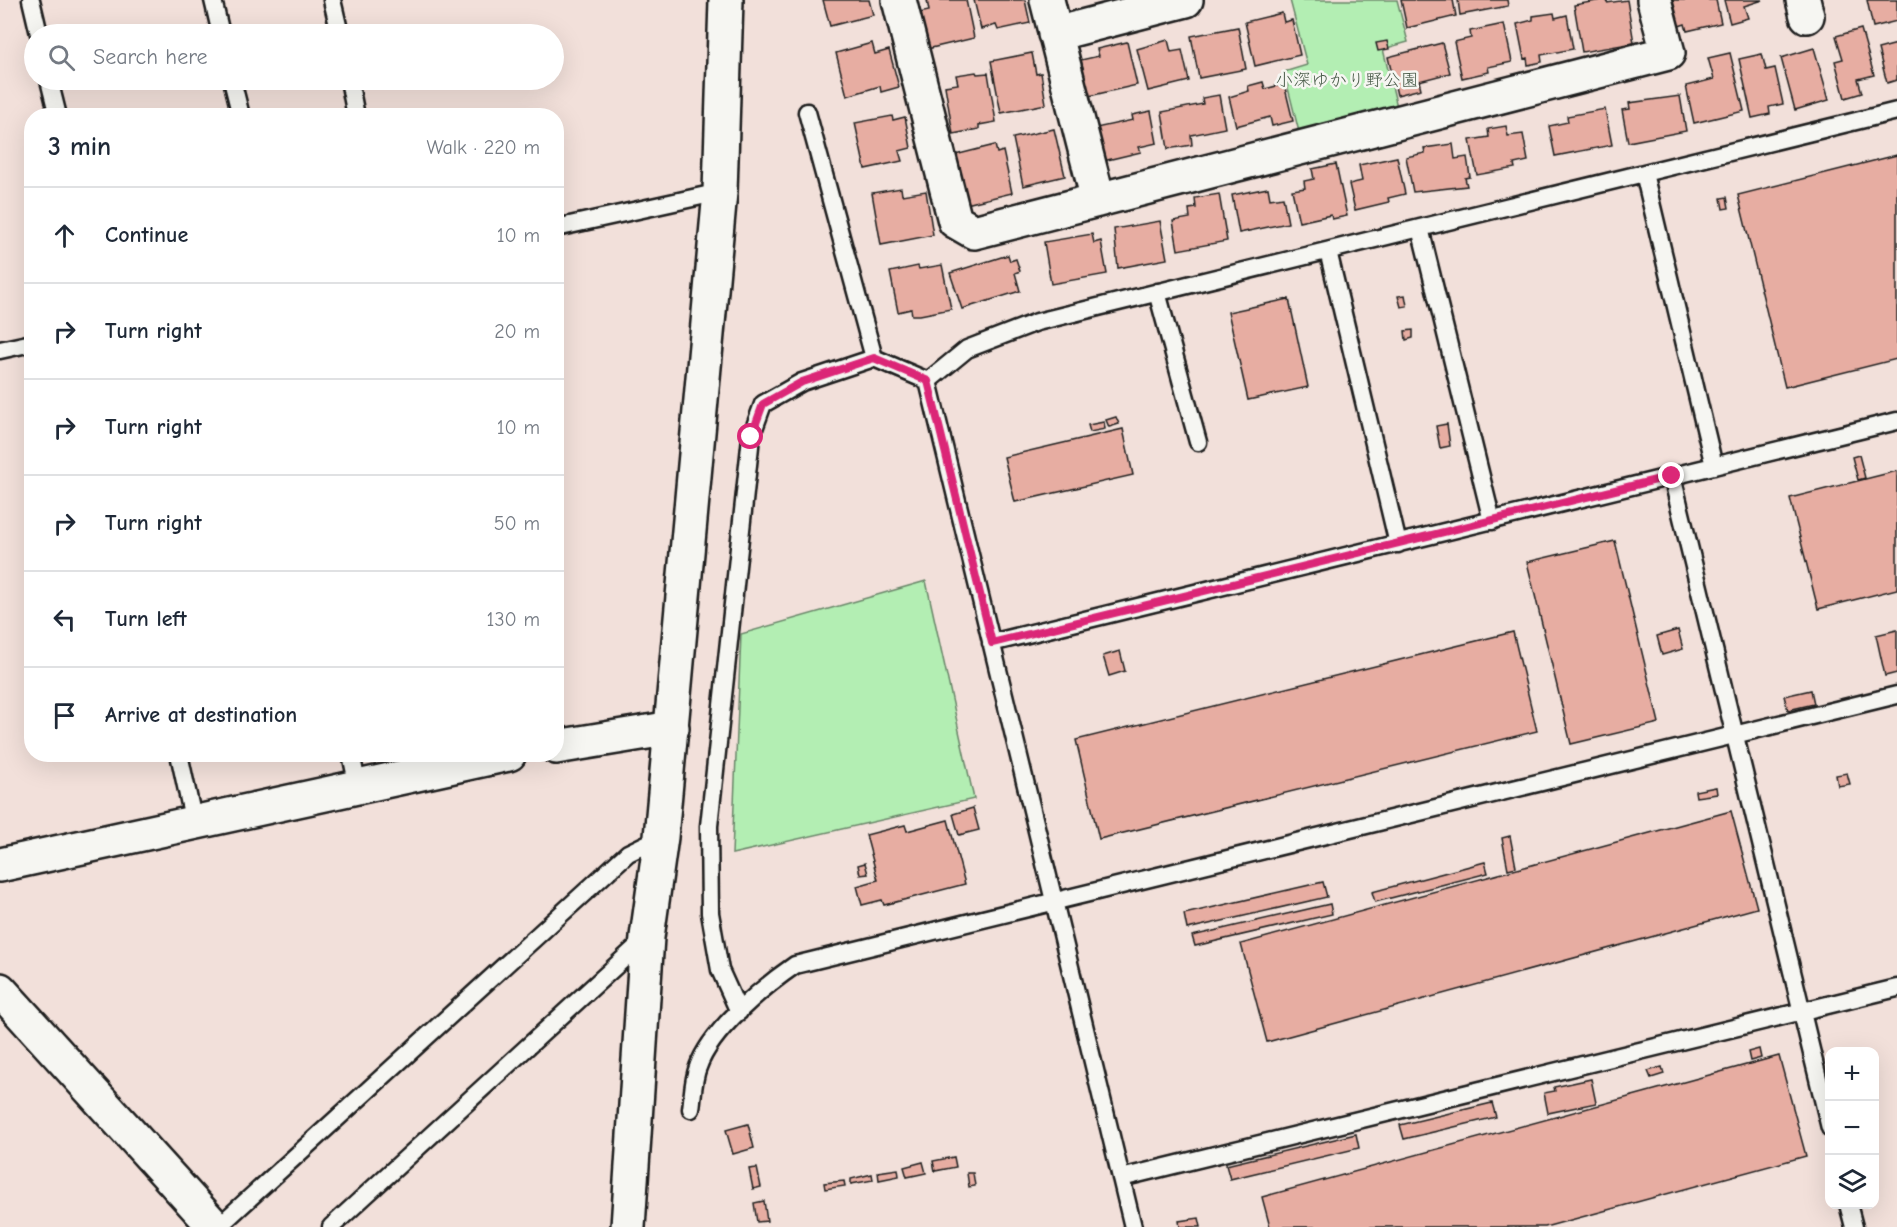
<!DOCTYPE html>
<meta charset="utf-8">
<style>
body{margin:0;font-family:"Comic Neue","Klee One",sans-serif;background:#f6f6f7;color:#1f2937}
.controls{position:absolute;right:18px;bottom:18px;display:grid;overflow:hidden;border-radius:12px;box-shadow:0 6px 24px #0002}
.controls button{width:54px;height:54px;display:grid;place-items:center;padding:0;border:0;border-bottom:2px solid #e0e1e3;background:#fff;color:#1f2937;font:30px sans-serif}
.stop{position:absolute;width:18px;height:18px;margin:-14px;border:4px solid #db2777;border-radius:50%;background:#fff}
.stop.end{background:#db2777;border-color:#fff;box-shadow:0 2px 6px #0008}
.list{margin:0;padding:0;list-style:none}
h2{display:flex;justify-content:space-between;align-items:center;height:78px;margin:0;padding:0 24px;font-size:26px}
h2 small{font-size:20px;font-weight:400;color:#747a83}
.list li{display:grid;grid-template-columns:39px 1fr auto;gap:18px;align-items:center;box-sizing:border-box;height:96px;padding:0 24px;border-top:2px solid #e0e1e3}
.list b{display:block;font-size:22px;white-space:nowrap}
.list em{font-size:20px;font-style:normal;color:#747a83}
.icon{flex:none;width:33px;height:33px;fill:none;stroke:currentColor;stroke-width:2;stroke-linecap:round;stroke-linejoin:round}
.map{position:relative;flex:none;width:1897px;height:1227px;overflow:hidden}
.search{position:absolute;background:#fff;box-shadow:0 6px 24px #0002;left:24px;top:24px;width:540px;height:66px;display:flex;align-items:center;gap:15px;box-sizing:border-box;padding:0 21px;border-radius:33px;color:#747a83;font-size:22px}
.panel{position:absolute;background:#fff;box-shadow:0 6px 24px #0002;left:24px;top:108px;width:540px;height:654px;border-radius:24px}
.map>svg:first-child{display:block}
</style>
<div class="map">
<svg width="1897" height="1227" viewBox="0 0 1897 1227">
<rect width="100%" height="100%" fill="#f2e0da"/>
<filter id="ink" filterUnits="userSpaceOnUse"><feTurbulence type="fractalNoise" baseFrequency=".0167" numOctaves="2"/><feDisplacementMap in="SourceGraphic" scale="12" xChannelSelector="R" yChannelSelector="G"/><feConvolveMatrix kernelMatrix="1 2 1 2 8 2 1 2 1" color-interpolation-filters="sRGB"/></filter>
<g filter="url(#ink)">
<path fill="#b3eeb3" stroke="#688568" stroke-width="1.5" d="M1290,0h107l11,42 -25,7 15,62 -98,25 -16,-64 23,-7z
M926,581l48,218 -242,55 9,-220z"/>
<path fill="#e7ada2" stroke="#1c1c1c" stroke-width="1.5" d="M823,0h46l4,15 -43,11z
M927,0h39l8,38 -47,11 -8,-36 10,-2z
M974,0h51l5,23 -32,7 -2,-5 -15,4z
M1401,0h52l3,16 -49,12z
M1458,0h49l1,6 -48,9z
M1602,0h4l1,3 20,-3 7,43 -52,9 -8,-47z
M1666,0h50l5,23 -34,8 -2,-7 -12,4z
M1724,0h39l-19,6 4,12 -18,5z
M1867,0h30v21l-24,6z
M1282,13l2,9 8,-2 8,35 -45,11 -10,-44z
M1554,13l1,5 12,-3 6,34 -32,6 1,7 -14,3 -1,-7 -3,1 -7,-35 16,-4v-4z
M1504,24l8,38 -24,5 1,5 -27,6 -8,-36 17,-4 -1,-7z
M1238,27l8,42 -47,9 -8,-42z
M1861,29l13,46 -16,4 4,14 -17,5 -10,-37 8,-2 -7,-23z
M1168,40l3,12 11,-2 7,31 -41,10 -11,-42z
M1387,41l2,8 -11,2 -2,-8z
M1127,42l10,43 -48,11 -8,-36 18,-4 -2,-7z
M872,43l3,11 14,-4 10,37 -18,5 -1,-6 -33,10 -11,-43z
M1442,43l8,30 -31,8 2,8 -24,6 -9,-38z
M1897,44v36l-10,3 -9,-34z
M1814,48l15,52 -34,10 -14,-52z
M1032,53l4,21 5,-1 5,31 -45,9 -10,-52z
M1730,53l14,58 -50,12 -8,-37 28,-7 -6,-21z
M1762,54l4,16 9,-2 8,36 -14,3 1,7 -18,4 -13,-59z
M976,72l1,2 11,-1 8,49 -17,3v4l-26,5 -8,-48 13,-2 -2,-9z
M1263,82l2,7 19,-5 9,37 -21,5 -2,-9 -34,9 -7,-29 20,-6 -1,-5z
M1219,95l6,33 -34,7 1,10 -24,4 -6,-37 41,-8 -1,-6z
M1680,96l6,35 -58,11 -6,-32 8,-1 -1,-6z
M1605,109l7,36 -57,11 -6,-30 19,-4 -1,-6z
M1151,111l6,32 -18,4 2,5 -38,9 -7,-33 37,-8 -1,-5z
M892,116l1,4 12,-3 6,31 -12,3 3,10 -37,8 -10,-46z
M1506,126l2,10 15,-2 5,27 -14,3 1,4 -38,7 -7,-35 19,-3 -1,-8z
M1054,129l11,47 -42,10 -10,-48z
M1453,144l2,15 12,-2 3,20 -5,1 2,8 -54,6 -7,-35 19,-4 -1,-5z
M995,145l2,8 6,-2 9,42 -46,11 -11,-49z
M1897,155v204l-112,28 -47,-192z
M1397,157l8,37 -17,4 1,4 -34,8 -6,-26 13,-3 -3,-16z
M1336,164l11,52 -15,3 -1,-4 -32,7 -7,-32 13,-2 -1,-7 10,-2 -2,-10z
M901,188l1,7 24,-4 7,44 -52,10 -9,-52z
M1268,188l2,11 13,-2 5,26 -49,10 -7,-38z
M1219,194l8,47 -49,9 -5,-29 17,-3 -1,-9 7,-1 -1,-10z
M1727,197l2,11 -6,1 -2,-11z
M1160,221l7,38 -49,9 -4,-39z
M1092,234l2,9 7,-2 6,33 -56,10 -7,-42z
M1008,255l2,6 6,-2 4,12 -5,2 5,18 -58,18 -12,-36z
M942,265l9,44 -31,6h-8l-1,-6 -13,3 -8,-40 28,-6 1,3z
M1405,295l2,11 -6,1 -3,-11z
M1289,299l19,88 -60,13 -20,-88z
M1413,330v8l-7,2 -1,-9z
M1116,417l3,7 -10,3 -3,-7z
M1104,422l1,7 -15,3 -2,-7z
M1447,424l3,22 -10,2 -4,-22z
M1123,429l10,46 -118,27 -11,-45z
M1859,455l6,23 -7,2 -6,-23z
M1897,471v118l-79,20 -28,-111z
M1615,541l44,182 -88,21 -44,-182z
M1678,630l5,19 -21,6 -5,-19z
M1897,630v43l-12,3 -9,-41z
M1513,632l24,99 -438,108 -23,-99z
M1120,651l5,20 -16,5 -6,-20z
M1811,690l3,14 -26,6 -4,-14z
M1847,773l3,11 -12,2 -2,-11z
M1716,787l1,7 -21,3 -1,-6z
M973,808l6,22 -20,5 -6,-21z
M1731,811l26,97 -490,134 -26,-98z
M948,820l17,64 -81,21 -2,-5 -20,5 -5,-19 21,-6 -12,-45 39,-10 2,6z
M1510,836l6,31 -8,2 -6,-31z
M1485,862l3,11 -113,29 -3,-10z
M865,863l3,11 -8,1 -2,-10z
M1323,882l4,15 -140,32 -3,-15z
M1330,904l2,10 -137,32 -3,-10z
M1759,1049l2,9 -11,3 -2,-9z
M1779,1056l27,100 -261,71h-275l-8,-30z
M1662,1067l2,7 -13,4 -3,-7z
M1591,1079l5,24 -48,10 -4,-20 11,-2 -1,-4z
M1492,1103l4,14 -92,22 -4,-14z
M748,1124l6,24 -21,6 -7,-24z
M1356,1134l3,14 -129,31 -4,-14z
M954,1157l2,10 -21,4 -2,-10z
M923,1162l3,11 -19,4 -3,-10z
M757,1168l4,19 -8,2 -4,-20z
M898,1169l1,7 -20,4 -1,-8z
M967,1173h6l2,13 -6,1z
M872,1174l1,6 -22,4v-5z
M844,1181l1,5 -20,3 -1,-6z
M764,1201l3,20 -10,1 -3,-19z
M1199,1218l2,9h-21l-1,-6z"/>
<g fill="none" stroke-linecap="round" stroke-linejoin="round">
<defs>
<path id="service" d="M31,0l8,34
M213,0l8,34
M332,0l8,34
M49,80l9,36
M232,80l9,36
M349,80l7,36
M556,228l164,-36
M1420,228l72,293
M1328,251l70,293
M1157,292l41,150
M0,350l32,-7
M874,358l54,23
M928,381l205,846
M928,381l39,-32 70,-27 607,-149
M1714,466l-70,-293 253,-62
M1672,476l158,652
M991,643l906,-222
M179,754l15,69
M351,754l7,33
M739,1012l-19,-42 -10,-57 -1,-87 42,-389 12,-33 39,-22 72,-24 -67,-246
M691,1109c2,-14 2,-30 7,-42 13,-37 65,-80 97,-102l1102,-270
M1121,1178l776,-190
M1848,1204l6,23
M218,1227l410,-374 33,-16
M331,1227l313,-287"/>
<path id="minor" d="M899,0l56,221 19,11 694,-179 -14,-53
M1047,0l51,200
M1803,0l4,16
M1055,34l131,-34
M0,990l215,237
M628,1227l19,-290 14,-100 59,-645 6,-192"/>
<path id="tertiary" d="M556,747l116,-19
M0,865l509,-111"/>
</defs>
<use href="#service" stroke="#1c1c1c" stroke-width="21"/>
<use href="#minor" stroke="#1c1c1c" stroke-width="38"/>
<use href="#tertiary" stroke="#1c1c1c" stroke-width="38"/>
<use href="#service" stroke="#f6f6f2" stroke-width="16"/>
<use href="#minor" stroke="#f6f6f2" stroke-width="33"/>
<use href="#tertiary" stroke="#f6f6f2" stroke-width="33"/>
</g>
</g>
<g fill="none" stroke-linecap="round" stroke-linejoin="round" filter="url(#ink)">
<path stroke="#db2777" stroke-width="8" d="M751,437l12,-33 39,-22 72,-24 54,23 64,262 680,-167"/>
</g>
<g text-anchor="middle" stroke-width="5" stroke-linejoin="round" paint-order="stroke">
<g font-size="18" fill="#495b49" stroke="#f6f6f2">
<text x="1347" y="86">小深ゆかり野公園</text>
</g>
</g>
</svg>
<div class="controls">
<button>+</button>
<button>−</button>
<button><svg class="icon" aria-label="layers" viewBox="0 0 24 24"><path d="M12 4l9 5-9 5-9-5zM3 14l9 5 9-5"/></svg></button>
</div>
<div class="stop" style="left:751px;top:437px"></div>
<div class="stop end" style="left:1672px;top:476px"></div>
<div class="search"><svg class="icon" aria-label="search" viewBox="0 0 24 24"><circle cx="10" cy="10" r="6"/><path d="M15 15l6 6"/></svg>Search here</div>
<section class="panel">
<h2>3 min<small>Walk · 220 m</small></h2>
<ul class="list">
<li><svg class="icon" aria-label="ahead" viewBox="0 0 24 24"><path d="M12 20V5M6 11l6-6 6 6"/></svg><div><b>Continue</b></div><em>10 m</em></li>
<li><svg class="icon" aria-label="right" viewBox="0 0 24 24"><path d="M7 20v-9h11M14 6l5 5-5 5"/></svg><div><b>Turn right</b></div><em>20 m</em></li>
<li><svg class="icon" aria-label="right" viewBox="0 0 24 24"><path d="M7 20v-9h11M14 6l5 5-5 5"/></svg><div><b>Turn right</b></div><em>10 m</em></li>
<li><svg class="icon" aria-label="right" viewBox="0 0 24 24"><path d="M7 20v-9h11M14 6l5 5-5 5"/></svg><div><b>Turn right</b></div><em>50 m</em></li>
<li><svg class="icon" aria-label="left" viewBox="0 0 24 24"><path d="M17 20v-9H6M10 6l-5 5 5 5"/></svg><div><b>Turn left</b></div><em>130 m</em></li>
<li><svg class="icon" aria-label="arrive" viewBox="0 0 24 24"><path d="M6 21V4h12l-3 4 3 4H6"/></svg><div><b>Arrive at destination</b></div></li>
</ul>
</section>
</div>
